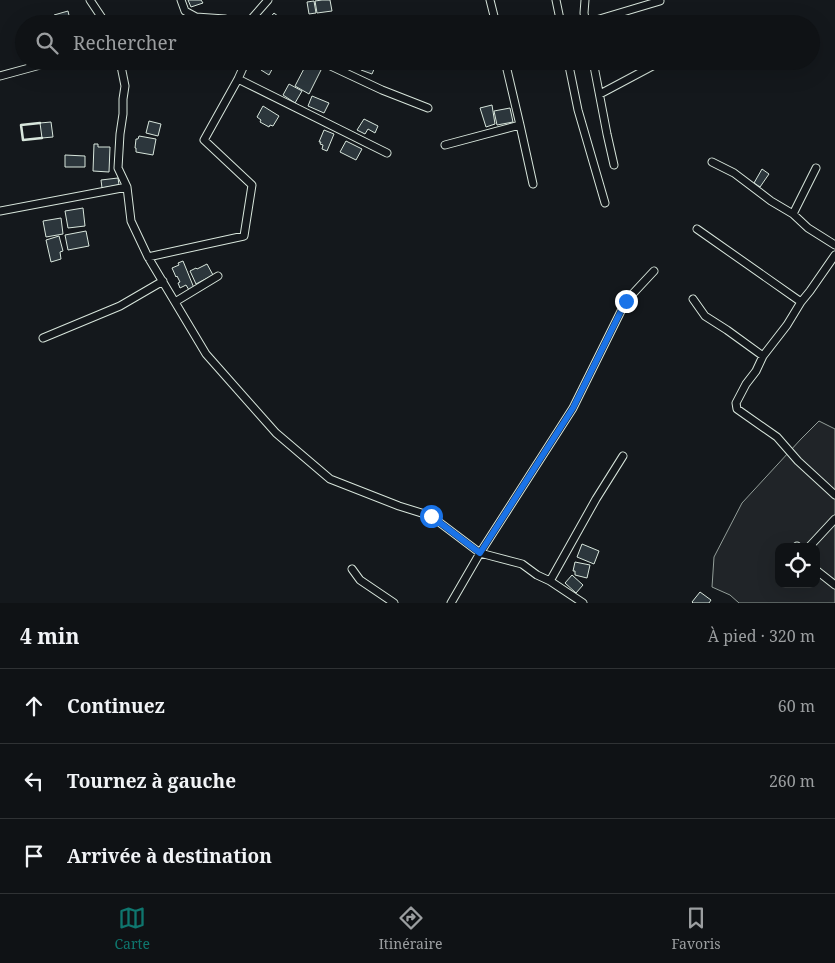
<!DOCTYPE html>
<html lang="fr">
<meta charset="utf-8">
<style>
body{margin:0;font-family:"Noto Serif",serif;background:#1d2022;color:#f1f3f6}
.controls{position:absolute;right:15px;bottom:15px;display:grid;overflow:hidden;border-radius:10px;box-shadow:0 5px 20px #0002}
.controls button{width:45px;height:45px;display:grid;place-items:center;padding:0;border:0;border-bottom:1px solid #2f3234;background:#0f1215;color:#f1f3f6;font:25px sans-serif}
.stop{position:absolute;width:15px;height:15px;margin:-11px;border:4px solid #1a73e8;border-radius:50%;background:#fff}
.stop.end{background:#1a73e8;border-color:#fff;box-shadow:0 1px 5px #0008}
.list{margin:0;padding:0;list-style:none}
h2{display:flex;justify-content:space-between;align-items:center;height:65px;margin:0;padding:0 20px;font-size:21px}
h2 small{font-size:16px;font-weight:400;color:#9b9ea0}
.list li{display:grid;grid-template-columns:32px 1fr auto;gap:15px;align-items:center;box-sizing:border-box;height:75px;padding:0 20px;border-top:1px solid #2f3234}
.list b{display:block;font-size:19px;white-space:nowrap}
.list em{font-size:16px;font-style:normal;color:#9b9ea0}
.icon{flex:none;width:28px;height:28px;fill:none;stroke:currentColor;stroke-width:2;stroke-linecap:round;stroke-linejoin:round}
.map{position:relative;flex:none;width:835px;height:603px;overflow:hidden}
.search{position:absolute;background:#0f1215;box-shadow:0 5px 20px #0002;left:15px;right:15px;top:15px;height:55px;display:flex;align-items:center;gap:12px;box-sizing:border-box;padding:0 18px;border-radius:28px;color:#9b9ea0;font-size:19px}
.sheet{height:290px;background:#0f1215}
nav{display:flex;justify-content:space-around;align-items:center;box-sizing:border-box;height:70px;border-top:1px solid #2f3234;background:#0f1215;font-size:14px;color:#9b9ea0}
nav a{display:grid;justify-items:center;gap:2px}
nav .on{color:#0f766e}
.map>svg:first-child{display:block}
</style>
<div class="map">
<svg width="835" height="603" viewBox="0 0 835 603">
<rect width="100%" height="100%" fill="#14181c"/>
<path fill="#202428" stroke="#939e99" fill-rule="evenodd" d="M819,421l16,8v174h-96l-9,-8 -18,-8 2,-30 28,-54 59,-64zM779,547h37v37h-37z"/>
<path fill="#2c363c" stroke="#d8e6dc" d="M188,0h13l2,3 -12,4z
M322,0h8l2,11 -15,2 -2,-12z
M314,1l2,12 -7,1 -2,-12z
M68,11l3,13h-15l-2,-9z
M274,13l10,8 -3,3h-11l-3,-3z
M266,61l10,1 -7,13 -8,-5z
M308,61l14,7 -13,26 -14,-8z
M343,61h13l-3,8 -11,-5z
M365,61l12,1 -5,12 -11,-4z
M289,84l13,7 -7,12 -12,-8z
M312,96l17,7 -5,10 -16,-7z
M492,105l3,19 -9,3 -6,-19z
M263,106l16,10 -6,10 -3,-1 -1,2 -9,-5 1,-2 -4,-3z
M510,108l3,14 -16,3 -3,-14z
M364,119l14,7 -3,7 -7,-4 -3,5 -8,-4z
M149,121l12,3 -3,12 -12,-3z
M51,122l2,15 -11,1 -2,-15z
M324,130l10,4 -7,17 -5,-2 1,-4 -3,-1 1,-2h-2z
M139,136l17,3 -3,16 -17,-3v-4h-1l1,-9h2z
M346,141l16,8 -6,11 -16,-8z
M94,144h4v3h12l-1,25 -16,-1z
M65,155l20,1v11h-20z
M762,169l7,5 -9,13 -6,-4z
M118,178l1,7 -17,3 -1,-8z
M83,208l2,18 -17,2 -3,-17z
M61,218l2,16 -17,3 -3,-16z
M86,231l3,15 -21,4 -3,-15z
M59,236l4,15 -3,1 1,7 -10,3 -5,-22z
M183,261l11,27 -5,2 -3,-5 -6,3 -2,-5 2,-1 -3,-6 -1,1 -4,-9 7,-3 -1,-2z
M207,264l6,11 -17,9 -6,-13 6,-3 1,1z
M582,544l17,7 -5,13 -17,-7z
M575,562l15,3 -3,13 -12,-3v-4h-2z
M572,575l11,10 -7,8 -11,-10z
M700,592l11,8 -2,3h-16l-1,-1z"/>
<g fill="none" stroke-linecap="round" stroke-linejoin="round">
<defs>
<path id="minor" d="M90,0l16,24
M181,0l4,11 11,6 29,2 15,5
M490,0l6,24
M556,0l5,24
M585,0l-1,13 2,11
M586,23l74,-22
M247,24l21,-24
M120,61l5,25 -2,13v15l-3,20 -2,34 9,19 4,34 17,36 58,97 70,79 54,46 69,27 32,10 49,37 42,11 15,11 13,6 33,22
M320,61l62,29 46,18
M568,61l10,49 27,93
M593,61l14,73 7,31
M0,76l55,-15
M238,79l149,74
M600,94l62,-33
M520,125l13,59
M445,145l75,-20 -15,-64
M712,162l22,11 37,28 22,13 15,14 27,17
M0,211l127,-24
M793,214l23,-46
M697,229l104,73
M835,255l-25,36 -9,11 -14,23 -24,31 -7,15 -10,13 -10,19 1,6 40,28 21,24 37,34
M148,257l96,-21 8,-51 -48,-45 34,-61 8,-18
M693,299l12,17 22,14 36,26
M175,302l43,-26
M43,338l77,-32 43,-25
M797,546v1
M809,547l26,-28
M352,569l8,11 34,23
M816,570l19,15
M550,581l46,-82 27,-43
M451,603l29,-50 93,-145 53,-107 28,-30"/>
</defs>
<use href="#minor" stroke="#d8e6dc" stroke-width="9"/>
<use href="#minor" stroke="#14181c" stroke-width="7"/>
<path stroke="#d8e6dc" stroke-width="2.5" d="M40,123l-19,2 2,15 19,-2"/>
</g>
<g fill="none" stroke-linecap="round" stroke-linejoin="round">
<path stroke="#1a73e8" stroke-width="6" d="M431,516l49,37 93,-145 53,-107"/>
</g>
</svg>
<div class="controls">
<button><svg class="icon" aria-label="locate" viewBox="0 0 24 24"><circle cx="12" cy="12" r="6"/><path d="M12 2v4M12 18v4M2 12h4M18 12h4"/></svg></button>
</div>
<div class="stop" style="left:431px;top:516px"></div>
<div class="stop end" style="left:626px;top:301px"></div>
<div class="search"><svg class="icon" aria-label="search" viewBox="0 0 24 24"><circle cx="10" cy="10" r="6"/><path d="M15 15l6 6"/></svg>Rechercher</div>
</div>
<section class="sheet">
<h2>4 min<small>À pied · 320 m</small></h2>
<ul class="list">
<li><svg class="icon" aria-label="ahead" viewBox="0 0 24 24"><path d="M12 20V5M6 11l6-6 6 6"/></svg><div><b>Continuez</b></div><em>60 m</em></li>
<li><svg class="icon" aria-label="left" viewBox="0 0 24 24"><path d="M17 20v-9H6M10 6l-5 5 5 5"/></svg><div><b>Tournez à gauche</b></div><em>260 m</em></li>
<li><svg class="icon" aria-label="arrive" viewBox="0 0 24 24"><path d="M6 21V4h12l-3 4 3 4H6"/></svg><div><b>Arrivée à destination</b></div></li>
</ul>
</section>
<nav>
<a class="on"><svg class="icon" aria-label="map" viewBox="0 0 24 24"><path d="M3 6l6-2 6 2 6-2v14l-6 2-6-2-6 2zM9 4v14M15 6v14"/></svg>Carte</a>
<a><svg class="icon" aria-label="directions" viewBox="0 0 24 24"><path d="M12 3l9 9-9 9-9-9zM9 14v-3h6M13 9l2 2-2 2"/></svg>Itinéraire</a>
<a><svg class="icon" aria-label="saved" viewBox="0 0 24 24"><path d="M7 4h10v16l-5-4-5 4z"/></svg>Favoris</a>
</nav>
